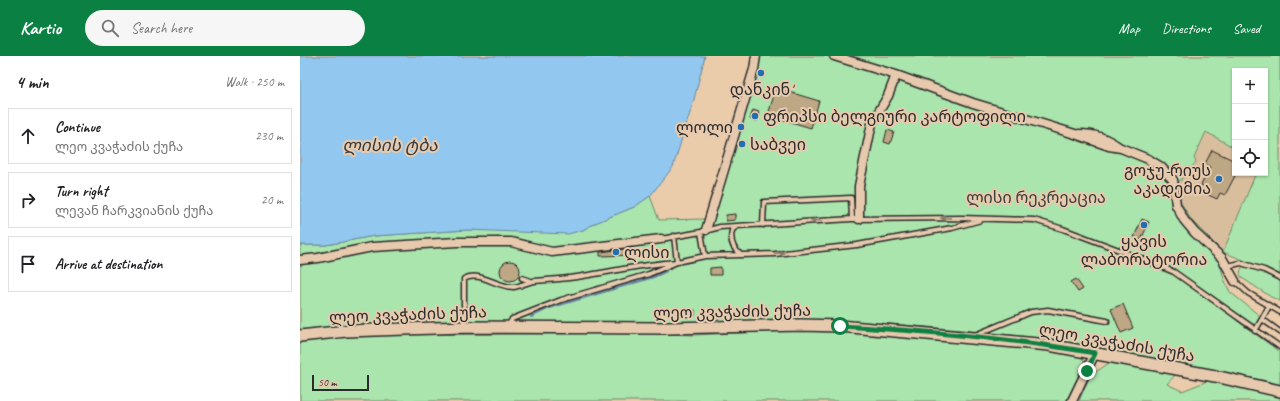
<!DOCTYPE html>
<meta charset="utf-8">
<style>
body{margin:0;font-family:Caveat,"Noto Sans Georgian",sans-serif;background:#f6f6f6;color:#202124}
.controls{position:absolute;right:12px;top:12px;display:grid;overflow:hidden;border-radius:0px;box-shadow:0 1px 3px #0004}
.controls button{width:36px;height:36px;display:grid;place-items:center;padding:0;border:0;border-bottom:1px solid #e0e0e0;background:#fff;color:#202124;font:20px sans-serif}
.scale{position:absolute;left:12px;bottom:10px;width:57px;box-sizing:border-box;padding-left:4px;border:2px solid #2b2b2b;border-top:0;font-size:11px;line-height:14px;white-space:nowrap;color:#2b2b2b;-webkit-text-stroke:3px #e7caae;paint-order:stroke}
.stop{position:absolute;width:12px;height:12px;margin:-9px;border:3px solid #0b8043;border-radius:50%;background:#fff}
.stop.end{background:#0b8043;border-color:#fff;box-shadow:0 1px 4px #0008}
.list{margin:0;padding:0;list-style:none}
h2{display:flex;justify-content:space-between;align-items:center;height:52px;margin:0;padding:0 16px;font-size:17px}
h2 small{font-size:13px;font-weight:400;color:#757577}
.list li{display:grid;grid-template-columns:26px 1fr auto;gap:12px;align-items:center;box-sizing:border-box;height:56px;margin:0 8px 8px;padding:0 8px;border:1px solid #e0e0e0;border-radius:0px}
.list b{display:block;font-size:15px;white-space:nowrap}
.list p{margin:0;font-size:13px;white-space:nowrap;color:#757577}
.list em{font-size:13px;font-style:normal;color:#757577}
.icon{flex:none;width:22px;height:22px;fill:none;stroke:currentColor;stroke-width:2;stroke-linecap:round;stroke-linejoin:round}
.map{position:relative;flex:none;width:980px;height:345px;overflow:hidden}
header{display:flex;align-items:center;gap:24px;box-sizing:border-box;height:56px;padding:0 20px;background:#0b8043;color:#fff}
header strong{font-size:19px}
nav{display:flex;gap:22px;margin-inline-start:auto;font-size:14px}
.search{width:280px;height:36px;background:#f6f6f6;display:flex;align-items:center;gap:10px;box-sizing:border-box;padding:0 14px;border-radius:22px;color:#757577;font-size:15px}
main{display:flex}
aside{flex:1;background:#fff}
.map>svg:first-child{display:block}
</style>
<header>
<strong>Kartio</strong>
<div class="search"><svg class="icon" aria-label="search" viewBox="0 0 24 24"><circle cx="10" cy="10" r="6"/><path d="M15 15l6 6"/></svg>Search here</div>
<nav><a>Map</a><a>Directions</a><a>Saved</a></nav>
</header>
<main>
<aside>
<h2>4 min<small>Walk · 250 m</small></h2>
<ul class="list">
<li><svg class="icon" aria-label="ahead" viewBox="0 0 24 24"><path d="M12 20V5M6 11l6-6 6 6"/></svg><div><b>Continue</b><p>ლეო კვაჭაძის ქუჩა</p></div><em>230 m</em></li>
<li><svg class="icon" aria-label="right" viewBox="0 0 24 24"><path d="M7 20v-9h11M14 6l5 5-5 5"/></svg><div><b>Turn right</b><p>ლევან ჩარკვიანის ქუჩა</p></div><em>20 m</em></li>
<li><svg class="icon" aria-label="arrive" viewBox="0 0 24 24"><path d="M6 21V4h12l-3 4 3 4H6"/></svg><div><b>Arrive at destination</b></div></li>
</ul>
</aside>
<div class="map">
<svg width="980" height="345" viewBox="0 0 980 345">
<rect width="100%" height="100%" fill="#eaccab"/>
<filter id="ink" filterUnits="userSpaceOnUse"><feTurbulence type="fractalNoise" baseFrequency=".025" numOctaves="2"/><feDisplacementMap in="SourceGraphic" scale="8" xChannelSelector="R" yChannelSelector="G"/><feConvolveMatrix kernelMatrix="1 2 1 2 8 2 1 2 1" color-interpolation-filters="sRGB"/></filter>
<g filter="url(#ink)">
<path fill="#d9be9d" d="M906,76l29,16v25h21l-33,79 -31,-31 -11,-18 -3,-20 18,-20 -2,-4z"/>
<path fill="#a9e5ac" stroke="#6a886c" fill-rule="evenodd" d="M453,0h527v245l-9,-4 -29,-19c-3,-5 -2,-7 1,-12h4l1,-4 -25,-10 -4,8 5,19 6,13 30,24 -4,8h-4l-14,-10 -2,6 44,32v35c-76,-18 -152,-35 -229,-47 -37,-5 -75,-9 -112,-12 -44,-4 -88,-7 -133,-8l-506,13v-88h26l48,-9 93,-6 49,1 67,-1 12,-7 39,-16 16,-11 9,24 47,-1 16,-57 30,-98zM935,15h30v102h-9l-33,79 -31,-31 -11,-18 -3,-20 18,-21 -2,-4 12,-26 29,16z
M483,275l69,1 196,17 35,6 1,10 -18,36h-766v-60l6,-1 41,-3 31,-2 259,-2 56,2z
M815,303l62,14 -10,11 15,7 28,-11 70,17v4h-201l11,-25z"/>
<path fill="#92c8f0" stroke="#6989a1" d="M0,0h405l-12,47 -20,64 -23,29 -16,11 -39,16 -12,7 -15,4 -101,-4 -93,6 -48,9h-26z"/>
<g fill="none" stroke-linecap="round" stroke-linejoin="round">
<path stroke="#6989a1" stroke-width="2.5" d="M231,261l18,-9 104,-31 13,-6"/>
</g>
<path fill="#bea784" stroke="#2b2b2b" d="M476,32l43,13 -8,27 -43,-13z
M453,54l6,2 -2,9 -7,-2z
M587,74l7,2 -4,12 -6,-2z
M912,94l23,11v15l-10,19 -5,-2 -3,6 -13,-6 2,-6 -5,-2 9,-18 -5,-3z
M435,158v6l-9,1v-6z
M842,163l7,3 -8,18 -7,-3z
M333,192v7l-33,1v-4z
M200 215a10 10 0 1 1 20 0a10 10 0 1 1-20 0Z
M421,211v8h-11v-7z
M776,223l7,10 -5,3 -7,-10z
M823,248l10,24 -12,5 -10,-24z
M385,254h10v6l-9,1z"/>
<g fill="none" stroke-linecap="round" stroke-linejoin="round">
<defs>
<path id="lane" d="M463,169l1,-23 87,-4 1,21
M436,171l-4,3c-2,10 0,18 8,24
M401,176l4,24
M361,183l40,-7 19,-5 132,-8 109,-1 73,2 29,9 80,30 31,13 106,75
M927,210l14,-3 23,7 16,8
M222,222l9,3
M935,225l13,12 32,19
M969,250l-7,13 18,13
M209,269l3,-6 49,-19 88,-26 28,-12 28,-6 70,-2 82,-9 95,-17 29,-8
M164,271v-48c15,-9 34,9 50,8 7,-1 13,-5 20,-6 15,-1 29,-2 43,-4 33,-5 66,-13 100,-15l-3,-26
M955,275l7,-12
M675,279l56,-23 17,-2 59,11"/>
<path id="street" d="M534,0l62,19 77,28 102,31 34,12 12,2 27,11 13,8 12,13 3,25 8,15 11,13 27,25 13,23
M779,78c16,0 27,4 40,13
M559,163v-33l13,-63 16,-27 8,-21
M406,174l48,-161 2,-13
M0,204l18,-2 54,-11 85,-5h54l41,10 109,-13
M772,345l23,-48"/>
<path id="secondary" d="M0,280l46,-5 118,-4 203,1 134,-3 39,1 209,19 166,31 65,15"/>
</defs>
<use href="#lane" stroke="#2b2b2b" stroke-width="7"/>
<use href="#street" stroke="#2b2b2b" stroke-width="11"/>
<use href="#secondary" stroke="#2b2b2b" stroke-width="14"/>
<use href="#lane" stroke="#e7caae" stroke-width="4"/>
<use href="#street" stroke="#e7caae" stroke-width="8"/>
<use href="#secondary" stroke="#e7caae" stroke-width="11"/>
</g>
<defs><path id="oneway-solid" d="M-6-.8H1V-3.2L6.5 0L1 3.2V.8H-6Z"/></defs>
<g fill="#897a6c">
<use href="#oneway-solid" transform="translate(646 162) rotate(179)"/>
<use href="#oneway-solid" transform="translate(516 165) rotate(177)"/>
<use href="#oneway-solid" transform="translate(479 197) rotate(-5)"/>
</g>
</g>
<g fill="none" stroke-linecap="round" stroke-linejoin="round" filter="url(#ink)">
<path stroke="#0b8043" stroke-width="5" d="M540,270c86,5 171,12 255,27l-8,18"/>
</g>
<g fill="#1f6fb2" stroke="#e7caae" stroke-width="1.5">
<circle cx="461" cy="17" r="4"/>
<circle cx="455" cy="60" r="4"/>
<circle cx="441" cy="71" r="4"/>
<circle cx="442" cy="88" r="4"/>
<circle cx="919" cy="123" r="4"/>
<circle cx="844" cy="169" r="4"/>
<circle cx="316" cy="196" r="4"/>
</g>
<g text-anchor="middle" stroke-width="4" stroke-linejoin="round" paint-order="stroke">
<g font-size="16" fill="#2b2b2b" stroke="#e7caae" text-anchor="start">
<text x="461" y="39" text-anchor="middle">დანკინ'</text>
<text x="463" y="66">ფრიპსი ბელგიური კარტოფილი</text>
<text x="433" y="77" text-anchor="end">ლოლი</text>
<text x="450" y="94">საბვეი</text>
<text x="911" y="120" text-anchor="end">გოჯუ-რიუს<tspan x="911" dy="18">აკადემია</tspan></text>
<text x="844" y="191" text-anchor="middle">ყავის<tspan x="844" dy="18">ლაბორატორია</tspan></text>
<text x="324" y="202">ლისი</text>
</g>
<g font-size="16" fill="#383e38" stroke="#e7caae">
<text x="736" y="147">ლისი რეკრეაცია</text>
</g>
<g font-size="16" fill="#2b2b2b" stroke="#e7caae">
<text transform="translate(432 255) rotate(-1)" y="6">ლეო კვაჭაძის ქუჩა</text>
<text transform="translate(108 258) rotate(-2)" y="6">ლეო კვაჭაძის ქუჩა</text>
<text transform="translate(817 286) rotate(10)" y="6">ლეო კვაჭაძის ქუჩა</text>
</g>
<g font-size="17" font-style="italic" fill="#353b3f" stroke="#e7caae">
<text x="90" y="95">ლისის ტბა</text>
</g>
</g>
</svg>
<div class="controls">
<button>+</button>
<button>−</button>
<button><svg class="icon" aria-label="locate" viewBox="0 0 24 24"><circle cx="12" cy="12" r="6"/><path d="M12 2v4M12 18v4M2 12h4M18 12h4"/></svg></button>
</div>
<div class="scale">50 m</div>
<div class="stop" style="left:540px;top:270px"></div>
<div class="stop end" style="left:787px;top:315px"></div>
</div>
</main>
